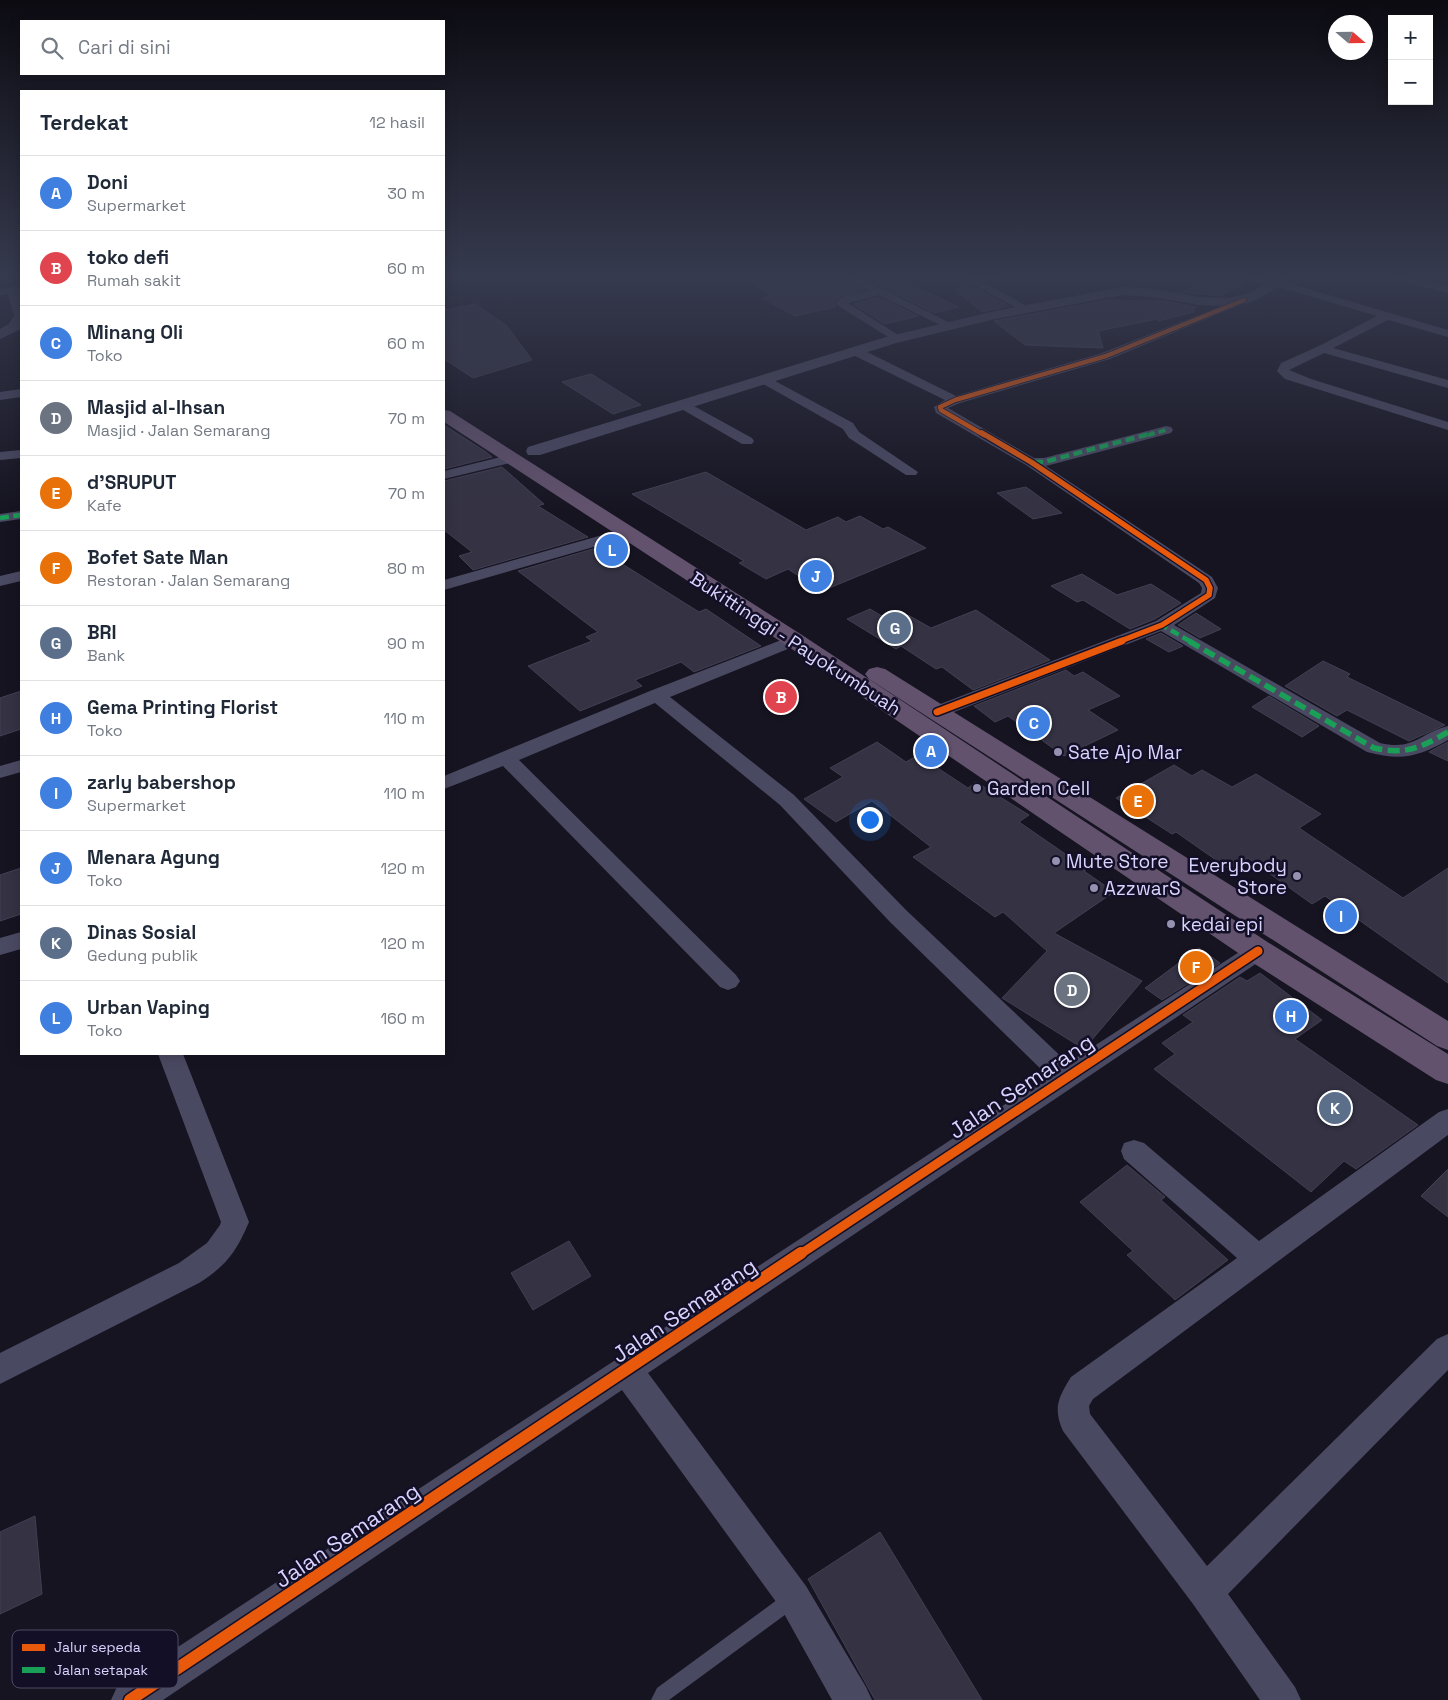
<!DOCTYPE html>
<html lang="id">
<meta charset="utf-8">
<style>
body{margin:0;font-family:"Space Grotesk",sans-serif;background:#f2f2f3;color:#1f2937}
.controls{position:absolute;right:15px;top:15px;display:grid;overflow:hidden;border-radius:0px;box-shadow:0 2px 12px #0003}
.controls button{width:45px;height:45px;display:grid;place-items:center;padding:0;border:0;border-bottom:1px solid #e0e1e3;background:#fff;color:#1f2937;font:25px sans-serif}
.compass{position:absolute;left:1328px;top:15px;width:45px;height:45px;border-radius:50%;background:#fff;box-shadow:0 2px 12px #0003;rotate:110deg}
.you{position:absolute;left:869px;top:819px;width:18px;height:18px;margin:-12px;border:4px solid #fff;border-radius:50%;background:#1a73e8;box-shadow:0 0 0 8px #1a73e833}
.badge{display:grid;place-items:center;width:32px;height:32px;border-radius:50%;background:#9591b1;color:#fff;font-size:16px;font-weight:700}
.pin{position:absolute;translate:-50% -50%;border:2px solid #fff;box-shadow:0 1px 5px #0006}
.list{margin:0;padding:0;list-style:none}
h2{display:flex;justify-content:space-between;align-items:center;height:65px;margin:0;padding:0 20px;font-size:21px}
h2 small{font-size:16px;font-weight:400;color:#747a83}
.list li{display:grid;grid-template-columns:32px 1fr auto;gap:15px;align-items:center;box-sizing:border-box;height:75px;padding:0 20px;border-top:1px solid #e0e1e3}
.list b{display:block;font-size:19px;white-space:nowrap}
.list p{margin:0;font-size:16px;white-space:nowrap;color:#747a83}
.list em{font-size:16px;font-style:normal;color:#747a83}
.icon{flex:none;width:28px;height:28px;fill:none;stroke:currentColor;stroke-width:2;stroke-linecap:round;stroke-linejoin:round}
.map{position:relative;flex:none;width:1448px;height:1700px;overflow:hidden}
.search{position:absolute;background:#fff;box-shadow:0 2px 12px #0003;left:20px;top:20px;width:425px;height:55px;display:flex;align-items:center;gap:12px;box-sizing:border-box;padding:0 18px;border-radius:0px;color:#747a83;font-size:19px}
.panel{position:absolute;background:#fff;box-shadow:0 2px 12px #0003;left:20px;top:90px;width:425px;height:965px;border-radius:0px}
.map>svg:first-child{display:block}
</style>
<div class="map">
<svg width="1448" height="1700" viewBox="0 0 1448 1700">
<rect width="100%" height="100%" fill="#161421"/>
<path fill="#343243" stroke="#433f54" d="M733,274h105l27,16 -24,6 -7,7 2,4 -41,9 -33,-18 11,-3z
M857,274h32l70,33 -25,6z
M1215,276l30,7 -25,13 -38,-4z
M963,281l46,25 -27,6 -26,-21z
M879,297l39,19 -33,8 -32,-20z
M1107,300l58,1 32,6 -3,1v4l-36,9 -1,-2 -59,12 5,17 -78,-3 -31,-24z
M475,304l32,22 25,34 -59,18 -29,-19v-49z
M591,374l50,31 -28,9 -51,-32z
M444,425l42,27 6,5 -48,12z
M502,467l42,37 -6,2 50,31 -115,33 -14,-14 13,-4 -28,-22v-49z
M706,472l100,58 32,-13 8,5 14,-6 23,13 5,-2 38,21 -104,43 -34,-22 -22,10 -27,-16 5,-2 -112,-67z
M1026,487l36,26 -29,6 -36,-26z
M603,546l9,8 -4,1 91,57 7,-3 55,37 -67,26 -13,-10 -46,18 7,6 -62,25 -52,-45 64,-25 -6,-4 12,-5 -80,-61z
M1082,574l35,21 34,-11 30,19 -26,16 -25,10 -47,-29 -6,2 -26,-16z
M870,609l22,13 16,-7 23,13 45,-18 74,50 -77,30 -31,-23 -6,2 -35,-23 -5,3 -49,-30z
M1196,613l25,16 -21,9 -22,-13z
M1161,633l22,13 -14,6 -23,-13z
M1323,661l27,13 -3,3 98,48 -36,16 -62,-31 -10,6 -52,-30z
M1066,670l8,6 9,-4 37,24 -32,14 30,20 -54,26 -56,-40 -13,6 -21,-16z
M21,691v38l-21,7v-38z
M1269,696l50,30 -17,11 -50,-30z
M877,742l29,20 12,-7 50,33 8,-6 53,33 -10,7 68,47 -3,2 30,21 -60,41 88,48 -58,68 -82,-51 45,-47 -44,-39 -8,5 -82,-60 18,-10 -59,-46 -36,21 -32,-23 39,-22 -13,-9z
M1448,742v19l-19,-9 9,-5z
M1174,765l18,11 10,-6 30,17 24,-13 65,40 -22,14 104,70 45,-30v115l-123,-87 -13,8 -64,-46 -19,11 -53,-37 -4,2 -56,-36z
M21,868v46l-21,7v-46z
M1199,948l21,15 -58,37 -17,-12z
M1260,973l62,47 -27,19 123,86 -62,44 -12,-8 -33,31 -157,-123 21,-15 -13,-11 31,-21 -10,-7 57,-38 7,4z
M1127,1165l38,32 -4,3 67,60 -53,40 -48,-45 6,-4 -53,-49z
M1448,1169v48l-27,-21z
M569,1241l22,35 -58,34 -22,-37z
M35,1516l7,78 -42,20v-82z
M880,1532l102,168h-107l-67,-121z"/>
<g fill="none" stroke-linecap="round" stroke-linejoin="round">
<path fill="#4a4962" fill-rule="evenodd" d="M791,1592l6,2 2,6 -2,6 -128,94h-18l6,-12 128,-94z"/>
<path fill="#4a4962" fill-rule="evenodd" d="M840,274h13l101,51 -6,3 -4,-1 -65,-32 -31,8 55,35 -2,2h-8l-56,-35 -1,-2 6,-6 28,-6z
M955,274h12l6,3 24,-3h26l-5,3 -35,5 49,27 -2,2h-8z
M1227,274h19l35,7 167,49v7l-60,-17 -55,28 115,32v8l-124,-35 -35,17 22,9 137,43v8l-163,-51 -8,-8 4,-8 38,-17 58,-30 -102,-30 -43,-9z
M1380,274h16l52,13v6l-67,-17z
M14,288l4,1 1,2 -1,2 -18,2v-6z
M1244,297l4,1 1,2 -1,2 -138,57 -150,44 -12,5 86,50h10l122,-32 5,1 2,3 -2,3 -125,33 166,111 6,11 -3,10 -41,27 206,118c35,8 39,-10 68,-17v14c-30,17 -47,21 -81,12l-206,-121 -217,85 -7,2 -7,-2 -2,-4 2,-4 226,-87 45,-28 1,-5 -3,-5 -173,-118 -90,-52 -2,-6 11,-7 -94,-46 -2,-3 2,-3h8l97,48 146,-43z
M764,375l89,48 6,9 59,40 -2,3h-10l-57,-37 -6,-9 -83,-47 -2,-3 2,-3z
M21,389v8l-21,3v-8z
M683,400l69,38 2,3 -2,3h-10l-64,-37 -1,-3z
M21,450v8l-21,2v-8z
M513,454l5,1 2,3 -2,3 -74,18v-8z
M21,511v8l-21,3v-8z
M627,528l5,2 3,3 -3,3 -188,54v-10z
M21,571v10l-21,5v-10z
M794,635l6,1 3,4 -3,4 -130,53 124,98 112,115 162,153 182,-118 8,-2 8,2 4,6 -4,6 -618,416 158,213 60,101 6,13h-40l-50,-90 -160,-220 -459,310h-52l6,-13 931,-611 -158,-154 -110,-117 -125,-102 -136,57 217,215 4,6 -4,6 -8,3 -8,-3 -217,-221 -59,23v-13l206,-85z
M21,760v12l-21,6v-12z
M21,932v17l-21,6v-17z
M158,1054h25l66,168c-13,30 -22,43 -50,61l-199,101v-31l179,-90 28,-20 13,-18 1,-3z
M1448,1109v26l-355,264 -4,7 1,8 117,152 230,-227 11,-5v36l-220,224 67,93 6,13h-41l-67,-96 -130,-173c-10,-23 -5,-33 8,-54l166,-119 -113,-99 -3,-8 3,-8 10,-3 10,3 115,98 180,-129z"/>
<path fill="#4a4962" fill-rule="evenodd" d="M1283,274h14l-37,24 -12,5 -19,3 -30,-1 -46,-8 -30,-2 -128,24 -99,24 -356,112h-12l-2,-4 2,-4 358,-110 109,-26 128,-24 30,2 46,8 30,1 21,-5z
M21,285v42l-2,3 -19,9v-10l9,-5 5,-8 -7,-25 2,-3z"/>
<path fill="#62526e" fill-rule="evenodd" d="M444,410l6,1 352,224 467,308 179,111v30l-12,-4 -189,-121 -461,-314 -342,-223z
M877,667l8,2 563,352v29l-11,-4 -568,-367 -4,-5 4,-5z"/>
<path stroke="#1a9f57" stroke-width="4" stroke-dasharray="7 4" stroke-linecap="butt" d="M1148,435l18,-5"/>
<path stroke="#1a9f57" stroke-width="4.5" stroke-dasharray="9 4.5" stroke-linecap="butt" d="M1034,462h10l109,-29
M0,518l21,-3
M1159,626l3,-1 29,17"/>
<path stroke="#1a9f57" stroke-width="5.5" stroke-dasharray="12 5.5" stroke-linecap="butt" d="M1189,641l185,107c32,7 46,0 74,-16"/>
<defs>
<path id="cycleway-far4" d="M984,435l-43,-25 -1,-3 15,-7 151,-44 138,-56"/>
<path id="cycleway-far3" d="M982,433l49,29 175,118 4,8 -1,7 -47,30 -44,17"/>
<path id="cycleway-far2" d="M937,712l185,-71"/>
<path id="cycleway-far1" d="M799,1255l459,-304"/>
<path id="cycleway" d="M130,1700l671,-447"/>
</defs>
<use href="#cycleway-far4" stroke="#130f26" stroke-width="6"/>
<use href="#cycleway-far3" stroke="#130f26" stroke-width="8"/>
<use href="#cycleway-far2" stroke="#130f26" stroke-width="10"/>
<use href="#cycleway-far1" stroke="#130f26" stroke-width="12"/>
<use href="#cycleway" stroke="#130f26" stroke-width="15"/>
<use href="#cycleway-far4" stroke="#e8590c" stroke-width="4.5"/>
<use href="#cycleway-far3" stroke="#e8590c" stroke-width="5.5"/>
<use href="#cycleway-far2" stroke="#e8590c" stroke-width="7"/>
<use href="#cycleway-far1" stroke="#e8590c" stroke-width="9"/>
<use href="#cycleway" stroke="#e8590c" stroke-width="12"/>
</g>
<linearGradient id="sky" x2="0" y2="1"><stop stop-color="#0c0b12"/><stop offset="0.54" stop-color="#363a4e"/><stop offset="1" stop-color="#363a4e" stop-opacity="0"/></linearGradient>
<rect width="1448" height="512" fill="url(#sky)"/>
<g fill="#9591b1" stroke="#130f26" stroke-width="2">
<circle cx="1058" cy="752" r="5"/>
<circle cx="977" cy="788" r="5"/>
<circle cx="1056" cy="861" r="5"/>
<circle cx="1297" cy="876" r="5"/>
<circle cx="1094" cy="888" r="5"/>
<circle cx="1171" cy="924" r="5"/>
</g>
<g text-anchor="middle" stroke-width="5" stroke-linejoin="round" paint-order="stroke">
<g font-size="19" fill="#d9d4ff" stroke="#130f26">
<text transform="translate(796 643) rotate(33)" y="7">Bukittinggi - Payokumbuah</text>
</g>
<g font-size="19" fill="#d9d4ff" stroke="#130f26" text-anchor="start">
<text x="1068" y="759">Sate Ajo Mar</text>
<text x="987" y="795">Garden Cell</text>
<text x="1066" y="868">Mute Store</text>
<text x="1287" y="872" text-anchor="end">Everybody<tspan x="1287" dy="22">Store</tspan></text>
<text x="1104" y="895">AzzwarS</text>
<text x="1181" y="931">kedai epi</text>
</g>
<g font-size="22" fill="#d9d4ff" stroke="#130f26">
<text transform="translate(1021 1086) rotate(-34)" y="8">Jalan Semarang</text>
<text transform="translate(684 1310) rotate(-34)" y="8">Jalan Semarang</text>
<text transform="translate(347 1535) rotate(-34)" y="8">Jalan Semarang</text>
</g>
</g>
<rect x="12" y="1630" width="166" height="58" rx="8" fill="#130f26" stroke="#4e4a67" stroke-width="1"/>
<rect x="22" y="1644" width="23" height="7" fill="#e8590c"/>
<rect x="22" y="1667" width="23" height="6" fill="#1a9f57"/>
<g font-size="14" fill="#d9d4ff">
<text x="54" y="1652">Jalur sepeda</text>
<text x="54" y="1675">Jalan setapak</text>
</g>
</svg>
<div class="controls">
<button>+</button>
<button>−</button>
</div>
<svg class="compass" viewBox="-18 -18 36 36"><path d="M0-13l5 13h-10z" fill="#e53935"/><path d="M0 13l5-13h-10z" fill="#747a83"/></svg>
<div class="you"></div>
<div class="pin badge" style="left:931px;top:751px;background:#3f7fe0">A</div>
<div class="pin badge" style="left:781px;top:697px;background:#e0444e">B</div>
<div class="pin badge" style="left:1034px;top:723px;background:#3f7fe0">C</div>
<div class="pin badge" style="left:1072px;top:990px;background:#6b7280">D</div>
<div class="pin badge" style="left:1138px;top:801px;background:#e8710a">E</div>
<div class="pin badge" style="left:1196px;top:967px;background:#e8710a">F</div>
<div class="pin badge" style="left:895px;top:628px;background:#5c6f8a">G</div>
<div class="pin badge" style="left:1291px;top:1016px;background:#3f7fe0">H</div>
<div class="pin badge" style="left:1341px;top:916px;background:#3f7fe0">I</div>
<div class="pin badge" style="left:816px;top:576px;background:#3f7fe0">J</div>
<div class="pin badge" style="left:1335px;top:1108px;background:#5c6f8a">K</div>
<div class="pin badge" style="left:612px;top:550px;background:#3f7fe0">L</div>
<div class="search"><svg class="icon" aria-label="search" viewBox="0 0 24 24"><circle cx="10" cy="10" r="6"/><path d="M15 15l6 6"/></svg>Cari di sini</div>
<section class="panel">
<h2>Terdekat<small>12 hasil</small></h2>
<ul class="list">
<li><span class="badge" style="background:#3f7fe0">A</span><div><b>Doni</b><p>Supermarket</p></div><em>30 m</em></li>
<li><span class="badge" style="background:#e0444e">B</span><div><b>toko defi</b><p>Rumah sakit</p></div><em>60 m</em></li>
<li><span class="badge" style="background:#3f7fe0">C</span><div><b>Minang Oli</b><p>Toko</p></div><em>60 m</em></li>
<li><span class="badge" style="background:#6b7280">D</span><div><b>Masjid al-Ihsan</b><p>Masjid · Jalan Semarang</p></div><em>70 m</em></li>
<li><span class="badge" style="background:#e8710a">E</span><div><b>d'SRUPUT</b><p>Kafe</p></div><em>70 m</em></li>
<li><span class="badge" style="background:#e8710a">F</span><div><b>Bofet Sate Man</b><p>Restoran · Jalan Semarang</p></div><em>80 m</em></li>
<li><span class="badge" style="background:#5c6f8a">G</span><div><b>BRI</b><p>Bank</p></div><em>90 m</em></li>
<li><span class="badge" style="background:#3f7fe0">H</span><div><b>Gema Printing Florist</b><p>Toko</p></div><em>110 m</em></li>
<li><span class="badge" style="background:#3f7fe0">I</span><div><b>zarly babershop</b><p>Supermarket</p></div><em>110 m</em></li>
<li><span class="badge" style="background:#3f7fe0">J</span><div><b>Menara Agung</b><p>Toko</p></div><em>120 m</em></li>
<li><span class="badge" style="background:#5c6f8a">K</span><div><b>Dinas Sosial</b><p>Gedung publik</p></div><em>120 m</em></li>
<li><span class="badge" style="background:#3f7fe0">L</span><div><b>Urban Vaping</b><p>Toko</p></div><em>160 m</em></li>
</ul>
</section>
</div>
